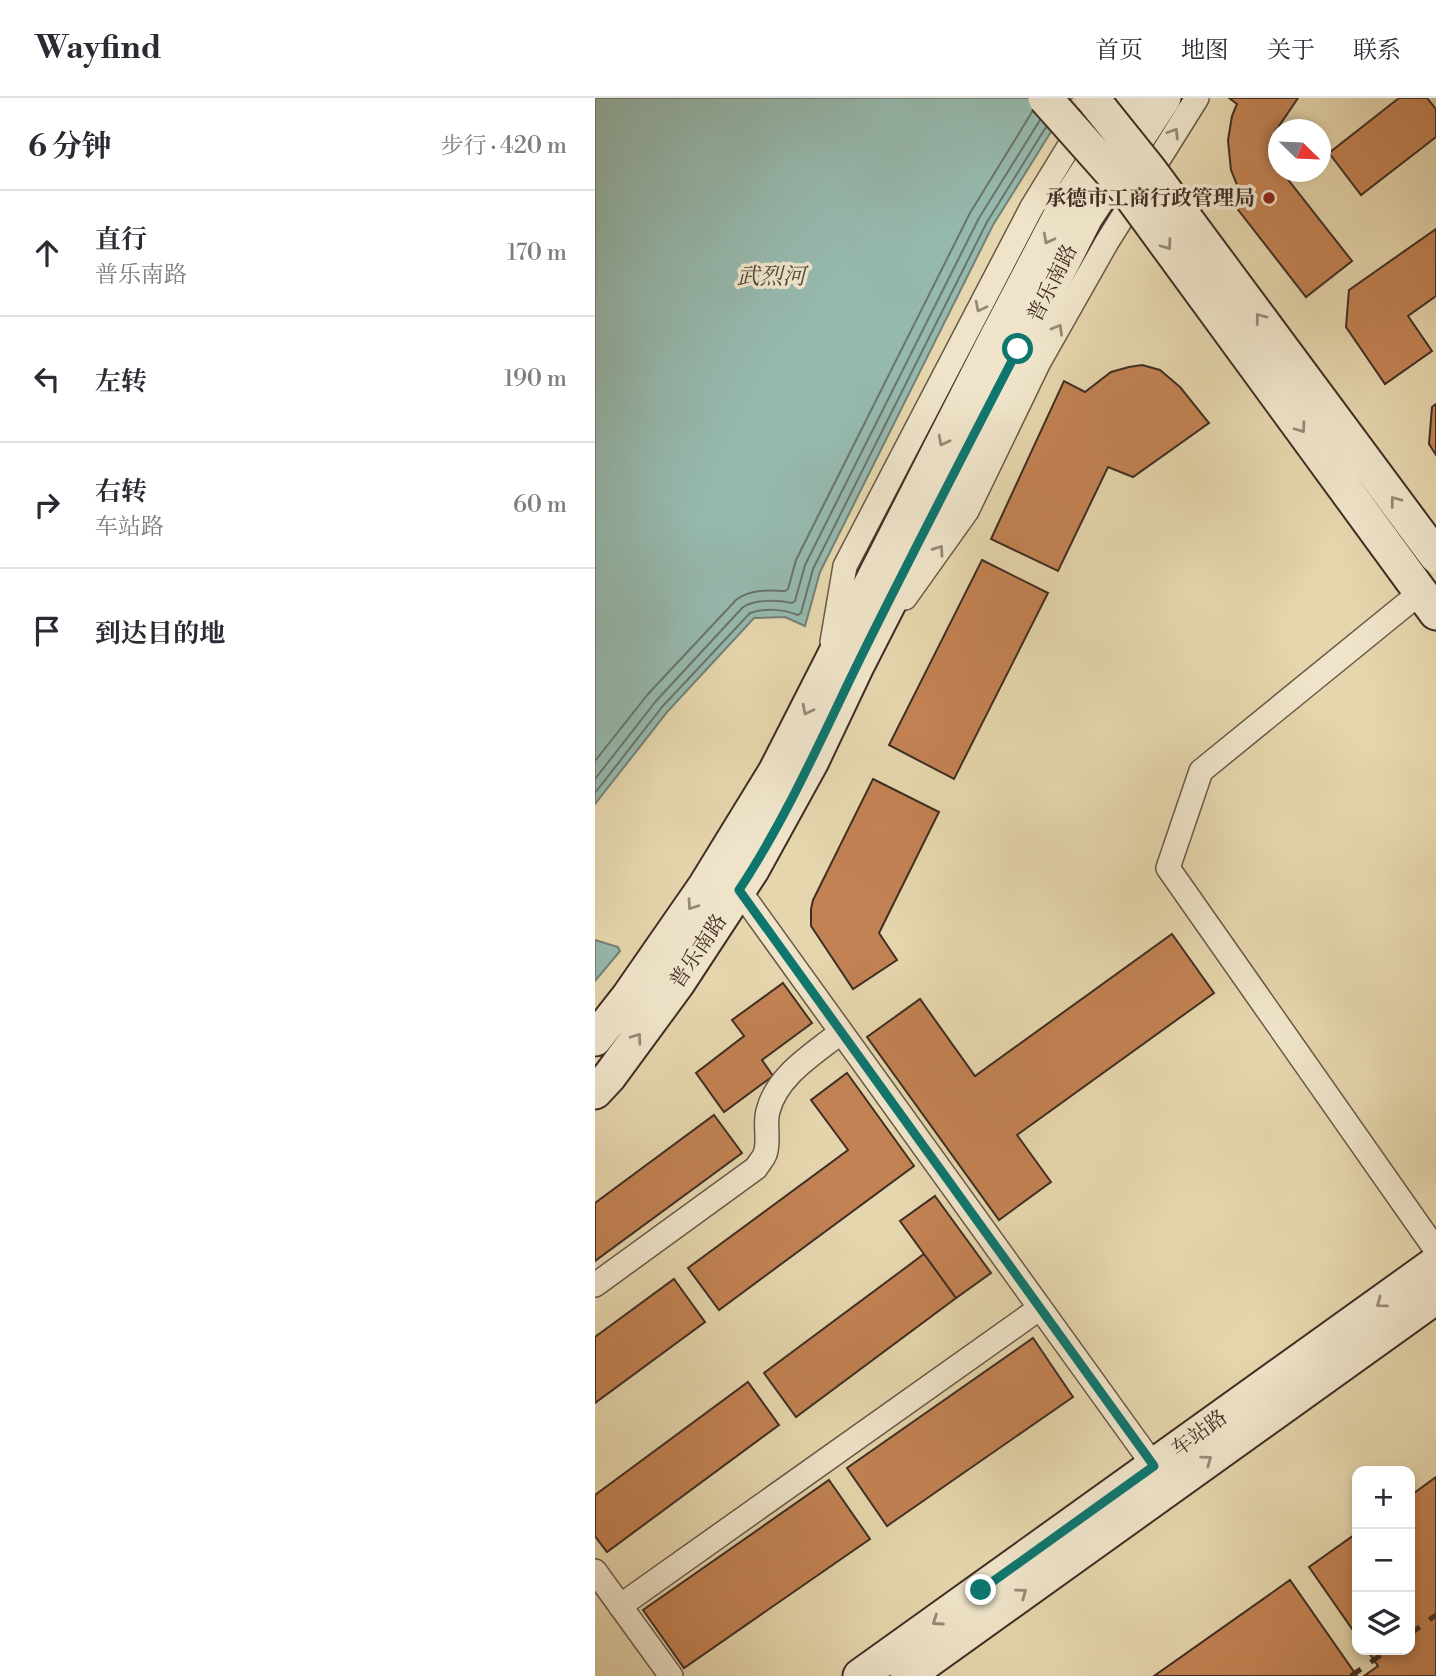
<!DOCTYPE html>
<html lang="zh">
<meta charset="utf-8">
<style>
body{margin:0;font-family:"Libre Bodoni","Noto Serif SC",serif;background:#f7f7f7;color:#2b2b33}
.controls{position:absolute;right:21px;bottom:21px;display:grid;overflow:hidden;border-radius:14px;box-shadow:0 4px 10px #0003}
.controls button{width:63px;height:63px;display:grid;place-items:center;padding:0;border:0;border-bottom:2px solid #e1e1e2;background:#fff;color:#2b2b33;font:35px sans-serif}
.compass{position:absolute;left:673px;top:21px;width:63px;height:63px;border-radius:50%;background:#fff;box-shadow:0 4px 10px #0003;rotate:113deg}
.stop{position:absolute;width:21px;height:21px;margin:-16px;border:5px solid #0f766e;border-radius:50%;background:#fff}
.stop.end{background:#0f766e;border-color:#fff;box-shadow:0 2px 7px #0008}
.list{margin:0;padding:0;list-style:none}
h2{display:flex;justify-content:space-between;align-items:center;height:91px;margin:0;padding:0 28px;font-size:30px}
h2 small{font-size:23px;font-weight:400;color:#7c7c81}
.list li{display:grid;grid-template-columns:46px 1fr auto;gap:21px;align-items:center;box-sizing:border-box;height:126px;padding:0 28px;border-top:2px solid #e1e1e2}
.list b{display:block;font-size:26px;white-space:nowrap}
.list p{margin:0;font-size:23px;white-space:nowrap;color:#7c7c81}
.list em{font-size:23px;font-style:normal;color:#7c7c81}
.icon{flex:none;width:38px;height:38px;fill:none;stroke:currentColor;stroke-width:2;stroke-linecap:round;stroke-linejoin:round}
.map{position:relative;flex:none;width:841px;height:1578px;overflow:hidden}
header{display:flex;align-items:center;gap:42px;box-sizing:border-box;height:98px;padding:0 35px;background:#fff;border-bottom:2px solid #e1e1e2}
header strong{font-size:33px}
nav{display:flex;gap:38px;margin-inline-start:auto;font-size:24px}
main{display:flex}
aside{flex:1;background:#fff}
.map>svg:first-child{display:block}
</style>
<header>
<strong>Wayfind</strong>
<nav><a>首页</a><a>地图</a><a>关于</a><a>联系</a></nav>
</header>
<main>
<aside>
<h2>6 分钟<small>步行 · 420 m</small></h2>
<ul class="list">
<li><svg class="icon" aria-label="ahead" viewBox="0 0 24 24"><path d="M12 20V5M6 11l6-6 6 6"/></svg><div><b>直行</b><p>普乐南路</p></div><em>170 m</em></li>
<li><svg class="icon" aria-label="left" viewBox="0 0 24 24"><path d="M17 20v-9H6M10 6l-5 5 5 5"/></svg><div><b>左转</b></div><em>190 m</em></li>
<li><svg class="icon" aria-label="right" viewBox="0 0 24 24"><path d="M7 20v-9h11M14 6l5 5-5 5"/></svg><div><b>右转</b><p>车站路</p></div><em>60 m</em></li>
<li><svg class="icon" aria-label="arrive" viewBox="0 0 24 24"><path d="M6 21V4h12l-3 4 3 4H6"/></svg><div><b>到达目的地</b></div></li>
</ul>
</aside>
<div class="map">
<svg width="841" height="1578" viewBox="0 0 841 1578">
<rect width="100%" height="100%" fill="#e6d6ad"/>
<filter id="stains"><feTurbulence type="fractalNoise" baseFrequency=".00286" numOctaves="4"/><feColorMatrix values="0 0 0 0 .2 0 0 0 0 .09 0 0 0 0 .02 0 0 0 .5 -.17"/></filter>
<radialGradient id="worn" r=".72"><stop offset=".6" stop-color="#630" stop-opacity="0"/><stop offset="1" stop-color="#630" stop-opacity=".3"/></radialGradient>
<path fill="#96b9ae" stroke="#738177" stroke-width="2" d="M0,0h477l-79,127 -173,347 -15,54 -20,-9 -31,1 -86,93 -73,93z
M0,842l23,7 2,4 -25,30z"/>
<g fill="none" stroke-linecap="round" stroke-linejoin="round">
<path stroke="#6a746a" stroke-width="2" d="M0,663l53,-67 88,-94c14,-11 32,-10 49,-9l3,-2 8,-29 174,-347 62,-101
M0,681l61,-78 87,-94c13,-8 34,-7 49,-4l3,-2 10,-36 174,-347 61,-98
M0,695l67,-86 88,-94c15,-5 33,-4 48,2l3,-2 12,-44 174,-347 59,-95"/>
</g>
<path fill="#c38253" stroke="#3f2e25" stroke-width="2" d="M634,0h69l-23,34 4,40h3l70,89 -46,36 -74,-95 9,-7 -10,-25 -3,-30 4,-24 5,-12z
M804,0h28l9,11v28l-75,58 -32,-42z
M841,131v67l-28,20 24,35 -47,33 -39,-57 3,-37z
M547,267l18,5 20,17 29,36 -76,54 -25,-10 -50,104 -67,-32 73,-158 21,11 26,-20 18,-5z
M841,306v51l-7,-11 3,-37z
M387,462l66,33 -94,186 -65,-34z
M278,681l66,33 -60,121 18,27 -44,29 -42,-63v-17l2,-9z
M577,836l42,59 -197,142 34,47 -52,38 -132,-183 53,-38 55,77z
M188,885l29,40 -50,37 11,16 -49,36 -28,-39 48,-37 -12,-16z
M252,975l67,93 -195,144 -31,-42 160,-118 -37,-50z
M119,1017l28,38 -147,108v-58z
M340,1098l56,77 -35,25 -56,-77z
M329,1156l32,44 -160,119 -32,-44z
M79,1181l31,43 -110,81v-66z
M438,1240l40,59 -186,129 -40,-58z
M153,1284l31,43 -172,127 -12,-16v-41z
M841,1379v199h-72l14,-10 -11,-16h43v-154z
M234,1382l41,59 -186,129 -41,-58z
M762,1435v103l-48,-69z
M695,1482l67,96h-203z"/>
<g fill="none" stroke-linecap="round" stroke-linejoin="round">
<defs>
<path id="street" d="M826,494l-220,179 -33,97 268,382
M310,500l62,-87 72,-149 68,-120 90,-144
M237,544l13,-76 187,-359 52,-85
M144,792l415,576
M0,1187l161,-117c3,-5 7,-9 9,-14 5,-13 -1,-29 3,-43 9,-36 46,-57 73,-79
M0,1473l76,105
M25,1508l420,-298"/>
<path id="secondary" d="M816,481l25,34
M0,941l33,-42 77,-111 70,-114 218,-428 71,-136 71,-110
M0,994l14,-15 69,-94 74,-113 60,-109 45,-95 229,-449 78,-119
M265,1578l576,-413
M312,1578l529,-379"/>
</defs>
<use href="#street" stroke="#695847" stroke-width="26"/>
<use href="#secondary" stroke="#3f2e25" stroke-width="37"/>
<use href="#street" stroke="#efe4ca" stroke-width="23"/>
<use href="#secondary" stroke="#efe4ca" stroke-width="33"/>
<path stroke="#3f2e25" stroke-width="5" stroke-dasharray="12 12" stroke-linecap="butt" d="M815,1536l26,-19
M756,1578l37,-26"/>
<defs>
<path id="secondary-bridge" d="M450,0l80,90 286,391
M497,0l57,71 287,387"/>
</defs>
<use href="#secondary-bridge" stroke="#3f2e25" stroke-width="37" stroke-linecap="butt"/>
<use href="#secondary-bridge" stroke="#efe4ca" stroke-width="33"/>
</g>
<defs><path id="oneway-chevron" d="M-2-3.5L2.5 0L-2 3.5" fill="none" stroke-width="1.6" stroke-linecap="round" stroke-linejoin="round" transform="scale(1.75)"/></defs>
<g stroke="#978978">
<use href="#oneway-chevron" transform="translate(579 35) rotate(-58)"/>
<use href="#oneway-chevron" transform="translate(453 141) rotate(118)"/>
<use href="#oneway-chevron" transform="translate(572 147) rotate(54)"/>
<use href="#oneway-chevron" transform="translate(385 209) rotate(117)"/>
<use href="#oneway-chevron" transform="translate(665 220) rotate(-127)"/>
<use href="#oneway-chevron" transform="translate(463 231) rotate(-60)"/>
<use href="#oneway-chevron" transform="translate(706 330) rotate(54)"/>
<use href="#oneway-chevron" transform="translate(348 343) rotate(117)"/>
<use href="#oneway-chevron" transform="translate(800 403) rotate(-127)"/>
<use href="#oneway-chevron" transform="translate(344 452) rotate(-55)"/>
<use href="#oneway-chevron" transform="translate(212 612) rotate(117)"/>
<use href="#oneway-chevron" transform="translate(97 807) rotate(125)"/>
<use href="#oneway-chevron" transform="translate(42 940) rotate(-54)"/>
<use href="#oneway-chevron" transform="translate(786 1205) rotate(144)"/>
<use href="#oneway-chevron" transform="translate(612 1362) rotate(-36)"/>
<use href="#oneway-chevron" transform="translate(427 1495) rotate(-36)"/>
<use href="#oneway-chevron" transform="translate(342 1523) rotate(145)"/>
</g>
<g fill="none" stroke-linecap="round" stroke-linejoin="round">
<path stroke="#0f766e" stroke-width="9" d="M386,1492l173,-124 -415,-576c47,-71 81,-149 118,-225 52,-106 107,-211 161,-316"/>
</g>
<circle fill="#8f2418" stroke="#efe4ca" stroke-width="2.5" cx="674" cy="100" r="7"/>
<g text-anchor="middle" stroke-width="7" stroke-linejoin="round" paint-order="stroke">
<g font-size="21" font-weight="bold" fill="#3f2e25" stroke="#efe4ca" text-anchor="end">
<text x="660" y="107">承德市工商行政管理局</text>
</g>
<g font-size="21" fill="#3f2e25" stroke="#efe4ca">
<text transform="translate(457 185) rotate(-63)" y="7">普乐南路</text>
<text transform="translate(103 853) rotate(-56)" y="7">普乐南路</text>
<text transform="translate(604 1335) rotate(-36)" y="7">车站路</text>
</g>
<g font-size="23" font-style="italic" fill="#504a40" stroke="#efe4ca">
<text x="176" y="186">武烈河</text>
</g>
</g>
<rect width="100%" height="100%" filter="url(#stains)"/>
<rect width="100%" height="100%" fill="url(#worn)"/>
</svg>
<div class="controls">
<button>+</button>
<button>−</button>
<button><svg class="icon" aria-label="layers" viewBox="0 0 24 24"><path d="M12 4l9 5-9 5-9-5zM3 14l9 5 9-5"/></svg></button>
</div>
<svg class="compass" viewBox="-18 -18 36 36"><path d="M0-13l5 13h-10z" fill="#e53935"/><path d="M0 13l5-13h-10z" fill="#7c7c81"/></svg>
<div class="stop" style="left:423px;top:251px"></div>
<div class="stop end" style="left:386px;top:1492px"></div>
</div>
</main>
